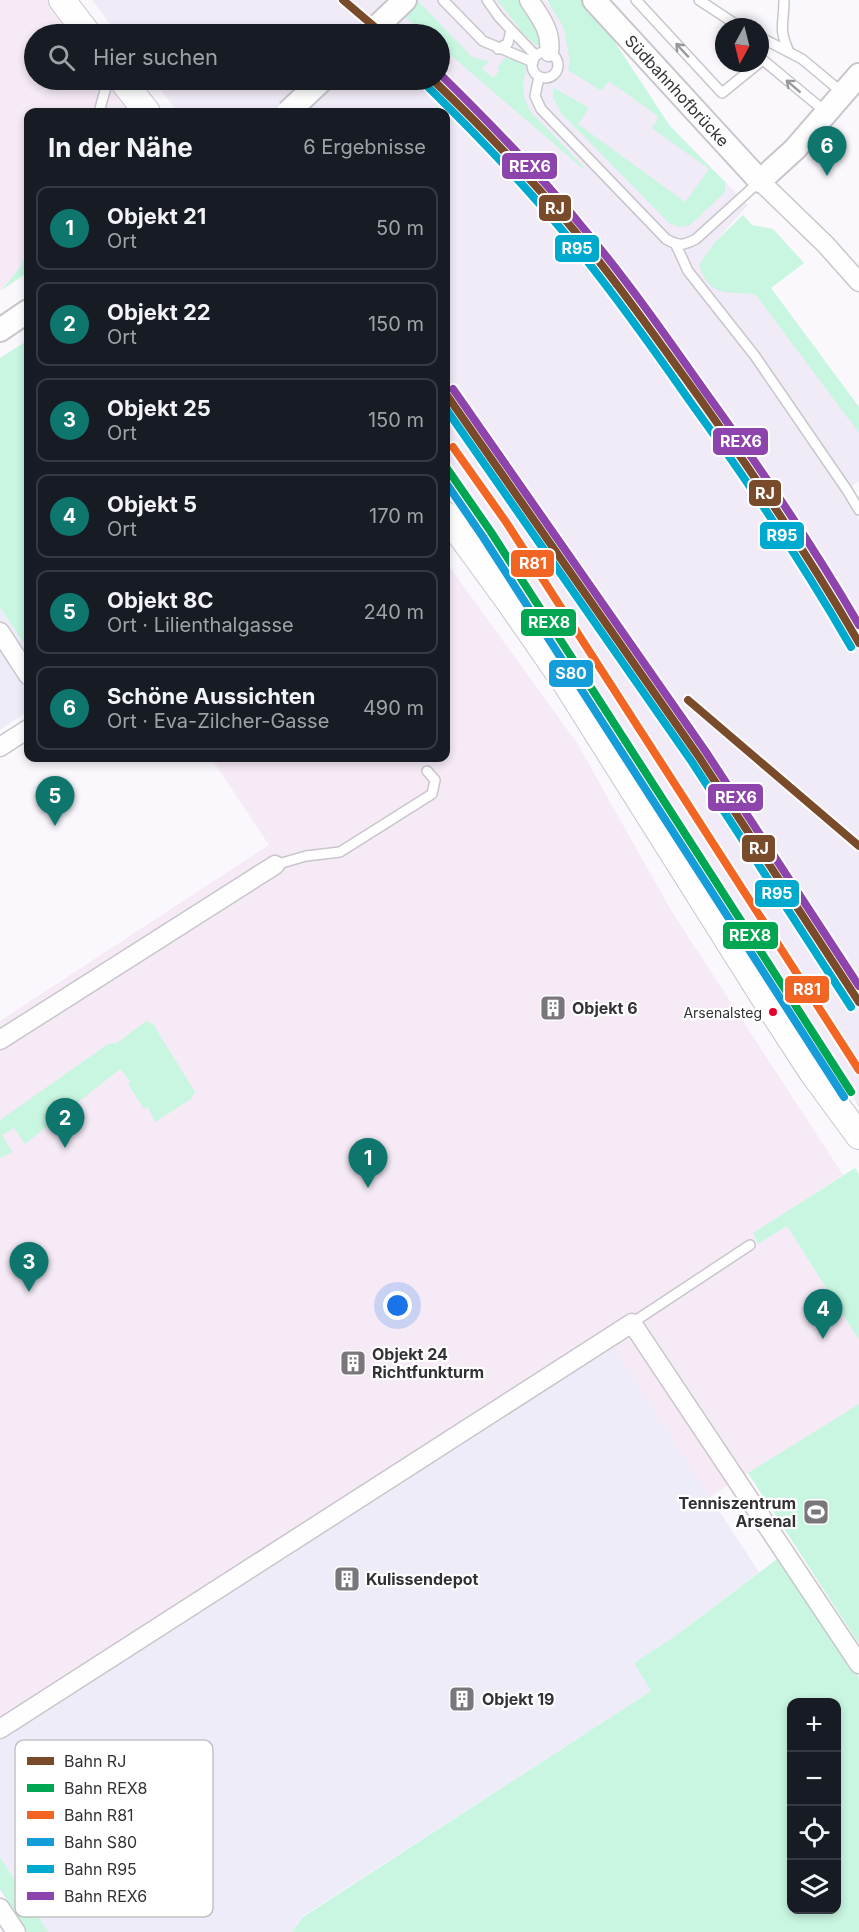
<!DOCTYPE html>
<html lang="de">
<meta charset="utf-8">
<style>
body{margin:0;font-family:Inter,sans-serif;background:#20242c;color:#f1f3f6}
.controls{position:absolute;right:18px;bottom:18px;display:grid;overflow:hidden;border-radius:12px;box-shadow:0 3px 9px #0003}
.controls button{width:54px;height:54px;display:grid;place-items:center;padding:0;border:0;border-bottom:2px solid #363941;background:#171b24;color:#f1f3f6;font:30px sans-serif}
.compass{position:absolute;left:715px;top:18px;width:54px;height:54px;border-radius:50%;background:#171b24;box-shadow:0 3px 9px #0003;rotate:187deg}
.you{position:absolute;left:398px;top:1306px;width:21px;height:21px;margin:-15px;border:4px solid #fff;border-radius:50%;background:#1a73e8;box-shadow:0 0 0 9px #1a73e833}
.badge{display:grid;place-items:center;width:39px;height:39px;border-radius:50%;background:#0f766e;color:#fff;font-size:20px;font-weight:700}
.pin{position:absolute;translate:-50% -50px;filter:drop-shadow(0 2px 3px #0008)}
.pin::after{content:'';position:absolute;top:32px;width:21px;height:18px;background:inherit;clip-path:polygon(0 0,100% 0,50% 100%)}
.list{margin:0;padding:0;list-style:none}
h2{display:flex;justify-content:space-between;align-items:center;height:78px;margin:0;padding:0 24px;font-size:26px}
h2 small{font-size:20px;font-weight:400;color:#9ea1a6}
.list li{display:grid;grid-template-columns:39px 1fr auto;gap:18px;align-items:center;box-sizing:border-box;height:84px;margin:0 12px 12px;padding:0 12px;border:2px solid #363941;border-radius:12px}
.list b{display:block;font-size:22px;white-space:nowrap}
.list p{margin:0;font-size:20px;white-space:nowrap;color:#9ea1a6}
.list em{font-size:20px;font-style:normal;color:#9ea1a6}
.icon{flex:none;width:33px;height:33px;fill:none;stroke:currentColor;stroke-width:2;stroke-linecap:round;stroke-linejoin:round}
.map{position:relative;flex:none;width:859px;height:1932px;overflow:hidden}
.search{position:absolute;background:#171b24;box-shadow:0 3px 9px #0003;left:24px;top:24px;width:426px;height:66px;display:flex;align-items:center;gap:15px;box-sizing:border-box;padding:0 21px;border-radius:33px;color:#9ea1a6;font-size:22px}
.panel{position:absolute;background:#171b24;box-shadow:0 3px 9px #0003;left:24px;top:108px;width:426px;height:654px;border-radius:12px}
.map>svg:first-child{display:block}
</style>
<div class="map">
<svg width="859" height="1932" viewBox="0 0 859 1932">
<rect width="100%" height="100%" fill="#faf7fd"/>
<path fill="#f5eaf6" d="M0,0h59l17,34h-42v46h75l26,32h-107v140l-8,15 -18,23 -2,-2z
M446,562l131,181 95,169 171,263 -90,59 6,9 28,-17 72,114v64l-149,93 -98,-149 -612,393v-720l269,-176 -58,-87h235z"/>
<path fill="#efecf9" d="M0,607l28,43v61l-28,19z
M613,1348l146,224 -81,62 -44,29 17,28 -348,225 -11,16h-265l-27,-42v-149z"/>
<path fill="#f1eaf7" d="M92,0h453l203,205 -33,37 144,187v52l-16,12 16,26v588l-164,-257 -249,-379v-359h-268l-25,-32h287v-46h-322z"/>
<path fill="#c8f6e1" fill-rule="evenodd" d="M384,0h33l55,57 17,4 -7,8 11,9 7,-8 -3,-2 9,-11 19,8c2,8 -1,12 -2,19 -1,11 3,19 8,28l53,55 -2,1 -142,-122v-12h-14z
M497,0h22l19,28 4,17 -5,1 -13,-12z
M547,0h40l83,126 55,56v10l-35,33 -11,2 -10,-4 -108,-110 -8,-16 1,-9 35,20 -11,16 107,78 24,-33 -57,-41 7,-11 -50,-36 -7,9h-2l-32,-20 2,-8 -6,-34z
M743,215l9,10 21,4 31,34 -33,25 88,119v26l-104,-139c-28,-2 -46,3 -56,-29l16,-23z
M28,252v20l-26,18 18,-23z
M28,340v310l-28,-43v-249z
M146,1021l7,3 42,68 -4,7 -36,23 -7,-15 -4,2 -16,-25 2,-3 -10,-12 -95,75 -11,-16 -12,7 10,17 -12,6v-38l108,-76 9,-1z
M855,1168l4,6v166l-72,-114 -29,18 -5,-11z
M859,1404v240l-111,-171z
M781,1556l78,121v255h-567l11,-15 348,-226 -17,-28 44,-29zM792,1702h44v208h-44z
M0,1857l48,75h-20l-28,-43z"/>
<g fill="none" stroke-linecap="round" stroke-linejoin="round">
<defs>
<path id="service" d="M443,0l40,41 50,21
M487,0l12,17 37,39
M636,0l86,93 37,-30
M699,0l41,27
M784,0c0,24 -6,28 5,52
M760,37l42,22 42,35
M498,49l10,-6 3,-13
M532 65a13 13 0 1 1 26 0a13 13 0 1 1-26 0Z
M760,62l3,-2 64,53
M539,77l-4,19 6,13 125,130c12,7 17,7 30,0l64,-58
M99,112l9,-32
M676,245l12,26 67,85 92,134 12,20
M275,865l31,-9 34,-4 92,-58 3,-14 -8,-9
M632,1323l118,-78"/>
<path id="minor" d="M529,0c11,17 23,31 20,52
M760,181l66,64 33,37
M0,632l28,43
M0,747l28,-18
M0,1040l275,-175
M0,1729l632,-406 227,341
M0,1908l16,24"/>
<g id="tertiary">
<path id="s1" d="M594,0l166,181 35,-32 64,-74"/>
<path d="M369,34l36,-34"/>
<path d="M0,330l28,-19"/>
</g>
<path id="secondary" d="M62,0l26,34
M122,80l25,32
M446,515l62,85 59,85 206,327 39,60 47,64"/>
</defs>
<use href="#service" stroke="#c8c6cb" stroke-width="12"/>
<use href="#minor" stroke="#c8c6cb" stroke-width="21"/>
<use href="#tertiary" stroke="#c8c6cb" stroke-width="26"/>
<use href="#secondary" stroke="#c8c6cb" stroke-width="28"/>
<use href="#service" stroke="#fefeff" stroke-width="9"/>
<use href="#minor" stroke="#fefeff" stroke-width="18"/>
<use href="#tertiary" stroke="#fefeff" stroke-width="22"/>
<use href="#secondary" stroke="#fefeff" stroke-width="26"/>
<defs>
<path id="tertiary-bridge" d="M288,112l34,-32"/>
</defs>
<use href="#tertiary-bridge" stroke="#c8c6cb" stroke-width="26" stroke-linecap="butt"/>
<use href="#tertiary-bridge" stroke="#fefeff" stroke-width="22"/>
<defs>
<path id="rail-1" d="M343,0l40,34
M433,80c49,47 96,96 140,149 44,53 84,110 125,167 57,80 112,162 161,247
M446,394l253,363 160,245
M688,700l171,146"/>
<path id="rail-2" d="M446,467l45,65 360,560"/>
<path id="rail-3" d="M453,447l53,75 353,548"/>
<path id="rail-4" d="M446,483l37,54 361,560"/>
<path id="rail-5" d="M427,86c49,48 96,97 140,150 43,52 83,108 122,164 58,80 113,162 162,247
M446,409l246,353 159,245"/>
<path id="rail-6" d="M440,74c48,47 96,96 139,149 45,53 85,110 125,167 55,76 108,154 155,235
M453,389l253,363 153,234"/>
</defs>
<use href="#rail-1" stroke="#fff" stroke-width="12"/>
<use href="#rail-2" stroke="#fff" stroke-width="12"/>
<use href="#rail-3" stroke="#fff" stroke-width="12"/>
<use href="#rail-4" stroke="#fff" stroke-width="12"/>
<use href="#rail-5" stroke="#fff" stroke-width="12"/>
<use href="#rail-6" stroke="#fff" stroke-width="12"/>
<use href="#rail-1" stroke="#7a4b2a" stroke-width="8"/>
<use href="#rail-2" stroke="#00a651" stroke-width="8"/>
<use href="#rail-3" stroke="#f26522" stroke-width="8"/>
<use href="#rail-4" stroke="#159dd9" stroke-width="8"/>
<use href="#rail-5" stroke="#00a9ce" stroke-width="8"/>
<use href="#rail-6" stroke="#8e44ad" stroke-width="8"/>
</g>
<defs><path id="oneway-shaft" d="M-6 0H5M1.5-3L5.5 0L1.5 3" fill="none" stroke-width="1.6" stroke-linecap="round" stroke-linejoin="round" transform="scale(1.5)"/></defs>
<g stroke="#99989a">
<use href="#oneway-shaft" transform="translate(682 50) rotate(-133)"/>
<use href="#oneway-shaft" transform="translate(793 86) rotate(-139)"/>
</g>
<defs>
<symbol id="building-square" viewBox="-11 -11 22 22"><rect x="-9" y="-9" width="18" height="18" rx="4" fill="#79767c" stroke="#fff"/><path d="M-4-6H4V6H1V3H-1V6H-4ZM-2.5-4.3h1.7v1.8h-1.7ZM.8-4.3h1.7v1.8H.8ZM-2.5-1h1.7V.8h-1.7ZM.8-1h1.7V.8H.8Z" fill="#fff"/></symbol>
<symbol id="stadium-square" viewBox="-11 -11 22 22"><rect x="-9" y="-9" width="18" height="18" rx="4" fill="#79767c" stroke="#fff"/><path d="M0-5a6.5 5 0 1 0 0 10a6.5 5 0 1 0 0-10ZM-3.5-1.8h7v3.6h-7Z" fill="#fff"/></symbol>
</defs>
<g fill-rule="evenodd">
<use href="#building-square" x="538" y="993" width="30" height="30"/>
<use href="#building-square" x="338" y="1348" width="30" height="30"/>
<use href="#stadium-square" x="801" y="1497" width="30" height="30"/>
<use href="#building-square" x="332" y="1564" width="30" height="30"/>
<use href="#building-square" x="447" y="1684" width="30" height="30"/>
</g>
<circle fill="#e4002b" stroke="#fff" stroke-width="2" cx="773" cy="1012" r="5"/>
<g text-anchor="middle" stroke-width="4.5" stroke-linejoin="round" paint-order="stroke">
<g font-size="14" fill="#343136" stroke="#fff" text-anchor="end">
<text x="762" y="1018">Arsenalsteg</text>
</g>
<g font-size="16" fill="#343136" stroke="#fff">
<text dy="6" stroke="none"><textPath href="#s1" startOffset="123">Südbahnhofbrücke</textPath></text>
</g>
<g font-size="16" font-weight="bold" fill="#343136" stroke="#fff" text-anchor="start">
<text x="572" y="1014">Objekt 6</text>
<text x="372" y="1360">Objekt 24<tspan x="372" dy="18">Richtfunkturm</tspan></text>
<text x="796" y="1509" text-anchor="end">Tenniszentrum<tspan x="796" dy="18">Arsenal</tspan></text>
<text x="366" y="1585">Kulissendepot</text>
<text x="482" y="1705">Objekt 19</text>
</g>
</g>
<rect x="15" y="1740" width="198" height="177" rx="9" fill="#fff" stroke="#c2c1c3" stroke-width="1.5"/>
<rect x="27" y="1757" width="27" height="8" fill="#7a4b2a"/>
<rect x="27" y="1784" width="27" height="8" fill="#00a651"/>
<rect x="27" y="1811" width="27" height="8" fill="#f26522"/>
<rect x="27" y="1838" width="27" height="8" fill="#159dd9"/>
<rect x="27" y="1865" width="27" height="8" fill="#00a9ce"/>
<rect x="27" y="1892" width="27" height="8" fill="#8e44ad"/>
<g font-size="16" fill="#343136">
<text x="64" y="1767">Bahn RJ</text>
<text x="64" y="1794">Bahn REX8</text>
<text x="64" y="1821">Bahn R81</text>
<text x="64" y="1848">Bahn S80</text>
<text x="64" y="1875">Bahn R95</text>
<text x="64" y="1902">Bahn REX6</text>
</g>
<g stroke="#fff" stroke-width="2">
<rect x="501" y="152" width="57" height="28" rx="6" fill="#8e44ad"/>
<rect x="538" y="194" width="34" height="28" rx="6" fill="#7a4b2a"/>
<rect x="554" y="234" width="46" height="29" rx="6" fill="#00a9ce"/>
<rect x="712" y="427" width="57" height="29" rx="6" fill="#8e44ad"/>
<rect x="748" y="479" width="34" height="28" rx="6" fill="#7a4b2a"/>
<rect x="759" y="521" width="46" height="29" rx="6" fill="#00a9ce"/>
<rect x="510" y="549" width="45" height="29" rx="6" fill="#f26522"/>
<rect x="520" y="608" width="57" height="29" rx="6" fill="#00a651"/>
<rect x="548" y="659" width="46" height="29" rx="6" fill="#159dd9"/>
<rect x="707" y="783" width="57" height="29" rx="6" fill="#8e44ad"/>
<rect x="741" y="834" width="35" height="29" rx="6" fill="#7a4b2a"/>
<rect x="754" y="879" width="46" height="29" rx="6" fill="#00a9ce"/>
<rect x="722" y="921" width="57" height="29" rx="6" fill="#00a651"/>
<rect x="784" y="975" width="46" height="29" rx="6" fill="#f26522"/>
</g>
<g font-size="16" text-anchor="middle" font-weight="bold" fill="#fff">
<text x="530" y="172">REX6</text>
<text x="555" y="214">RJ</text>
<text x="577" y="254">R95</text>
<text x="741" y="447">REX6</text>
<text x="765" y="499">RJ</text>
<text x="782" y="541">R95</text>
<text x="533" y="569">R81</text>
<text x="549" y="628">REX8</text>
<text x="571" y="679">S80</text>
<text x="736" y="803">REX6</text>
<text x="759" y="854">RJ</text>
<text x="777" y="899">R95</text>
<text x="750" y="941">REX8</text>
<text x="807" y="995">R81</text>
</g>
</svg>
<div class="controls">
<button>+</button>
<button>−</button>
<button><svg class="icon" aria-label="locate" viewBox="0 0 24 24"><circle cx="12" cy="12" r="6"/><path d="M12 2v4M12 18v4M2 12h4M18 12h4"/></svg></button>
<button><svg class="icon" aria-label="layers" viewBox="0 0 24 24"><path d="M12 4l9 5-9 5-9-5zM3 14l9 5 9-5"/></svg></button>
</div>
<svg class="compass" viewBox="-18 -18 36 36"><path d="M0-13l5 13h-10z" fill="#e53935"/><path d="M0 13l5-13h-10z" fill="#9ea1a6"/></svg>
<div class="you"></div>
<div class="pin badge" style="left:368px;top:1188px">1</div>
<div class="pin badge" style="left:65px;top:1148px">2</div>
<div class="pin badge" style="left:29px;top:1292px">3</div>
<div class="pin badge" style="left:823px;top:1339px">4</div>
<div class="pin badge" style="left:55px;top:826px">5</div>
<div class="pin badge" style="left:827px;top:176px">6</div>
<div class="search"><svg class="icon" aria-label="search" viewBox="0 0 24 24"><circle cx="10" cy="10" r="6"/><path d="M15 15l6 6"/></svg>Hier suchen</div>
<section class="panel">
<h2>In der Nähe<small>6 Ergebnisse</small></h2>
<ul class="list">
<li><span class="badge">1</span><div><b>Objekt 21</b><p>Ort</p></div><em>50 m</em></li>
<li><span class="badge">2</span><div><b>Objekt 22</b><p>Ort</p></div><em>150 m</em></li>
<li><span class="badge">3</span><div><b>Objekt 25</b><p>Ort</p></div><em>150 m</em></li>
<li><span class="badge">4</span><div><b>Objekt 5</b><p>Ort</p></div><em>170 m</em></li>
<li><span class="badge">5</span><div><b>Objekt 8C</b><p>Ort · Lilienthalgasse</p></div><em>240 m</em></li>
<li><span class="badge">6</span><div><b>Schöne Aussichten</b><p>Ort · Eva-Zilcher-Gasse</p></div><em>490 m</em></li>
</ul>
</section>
</div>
